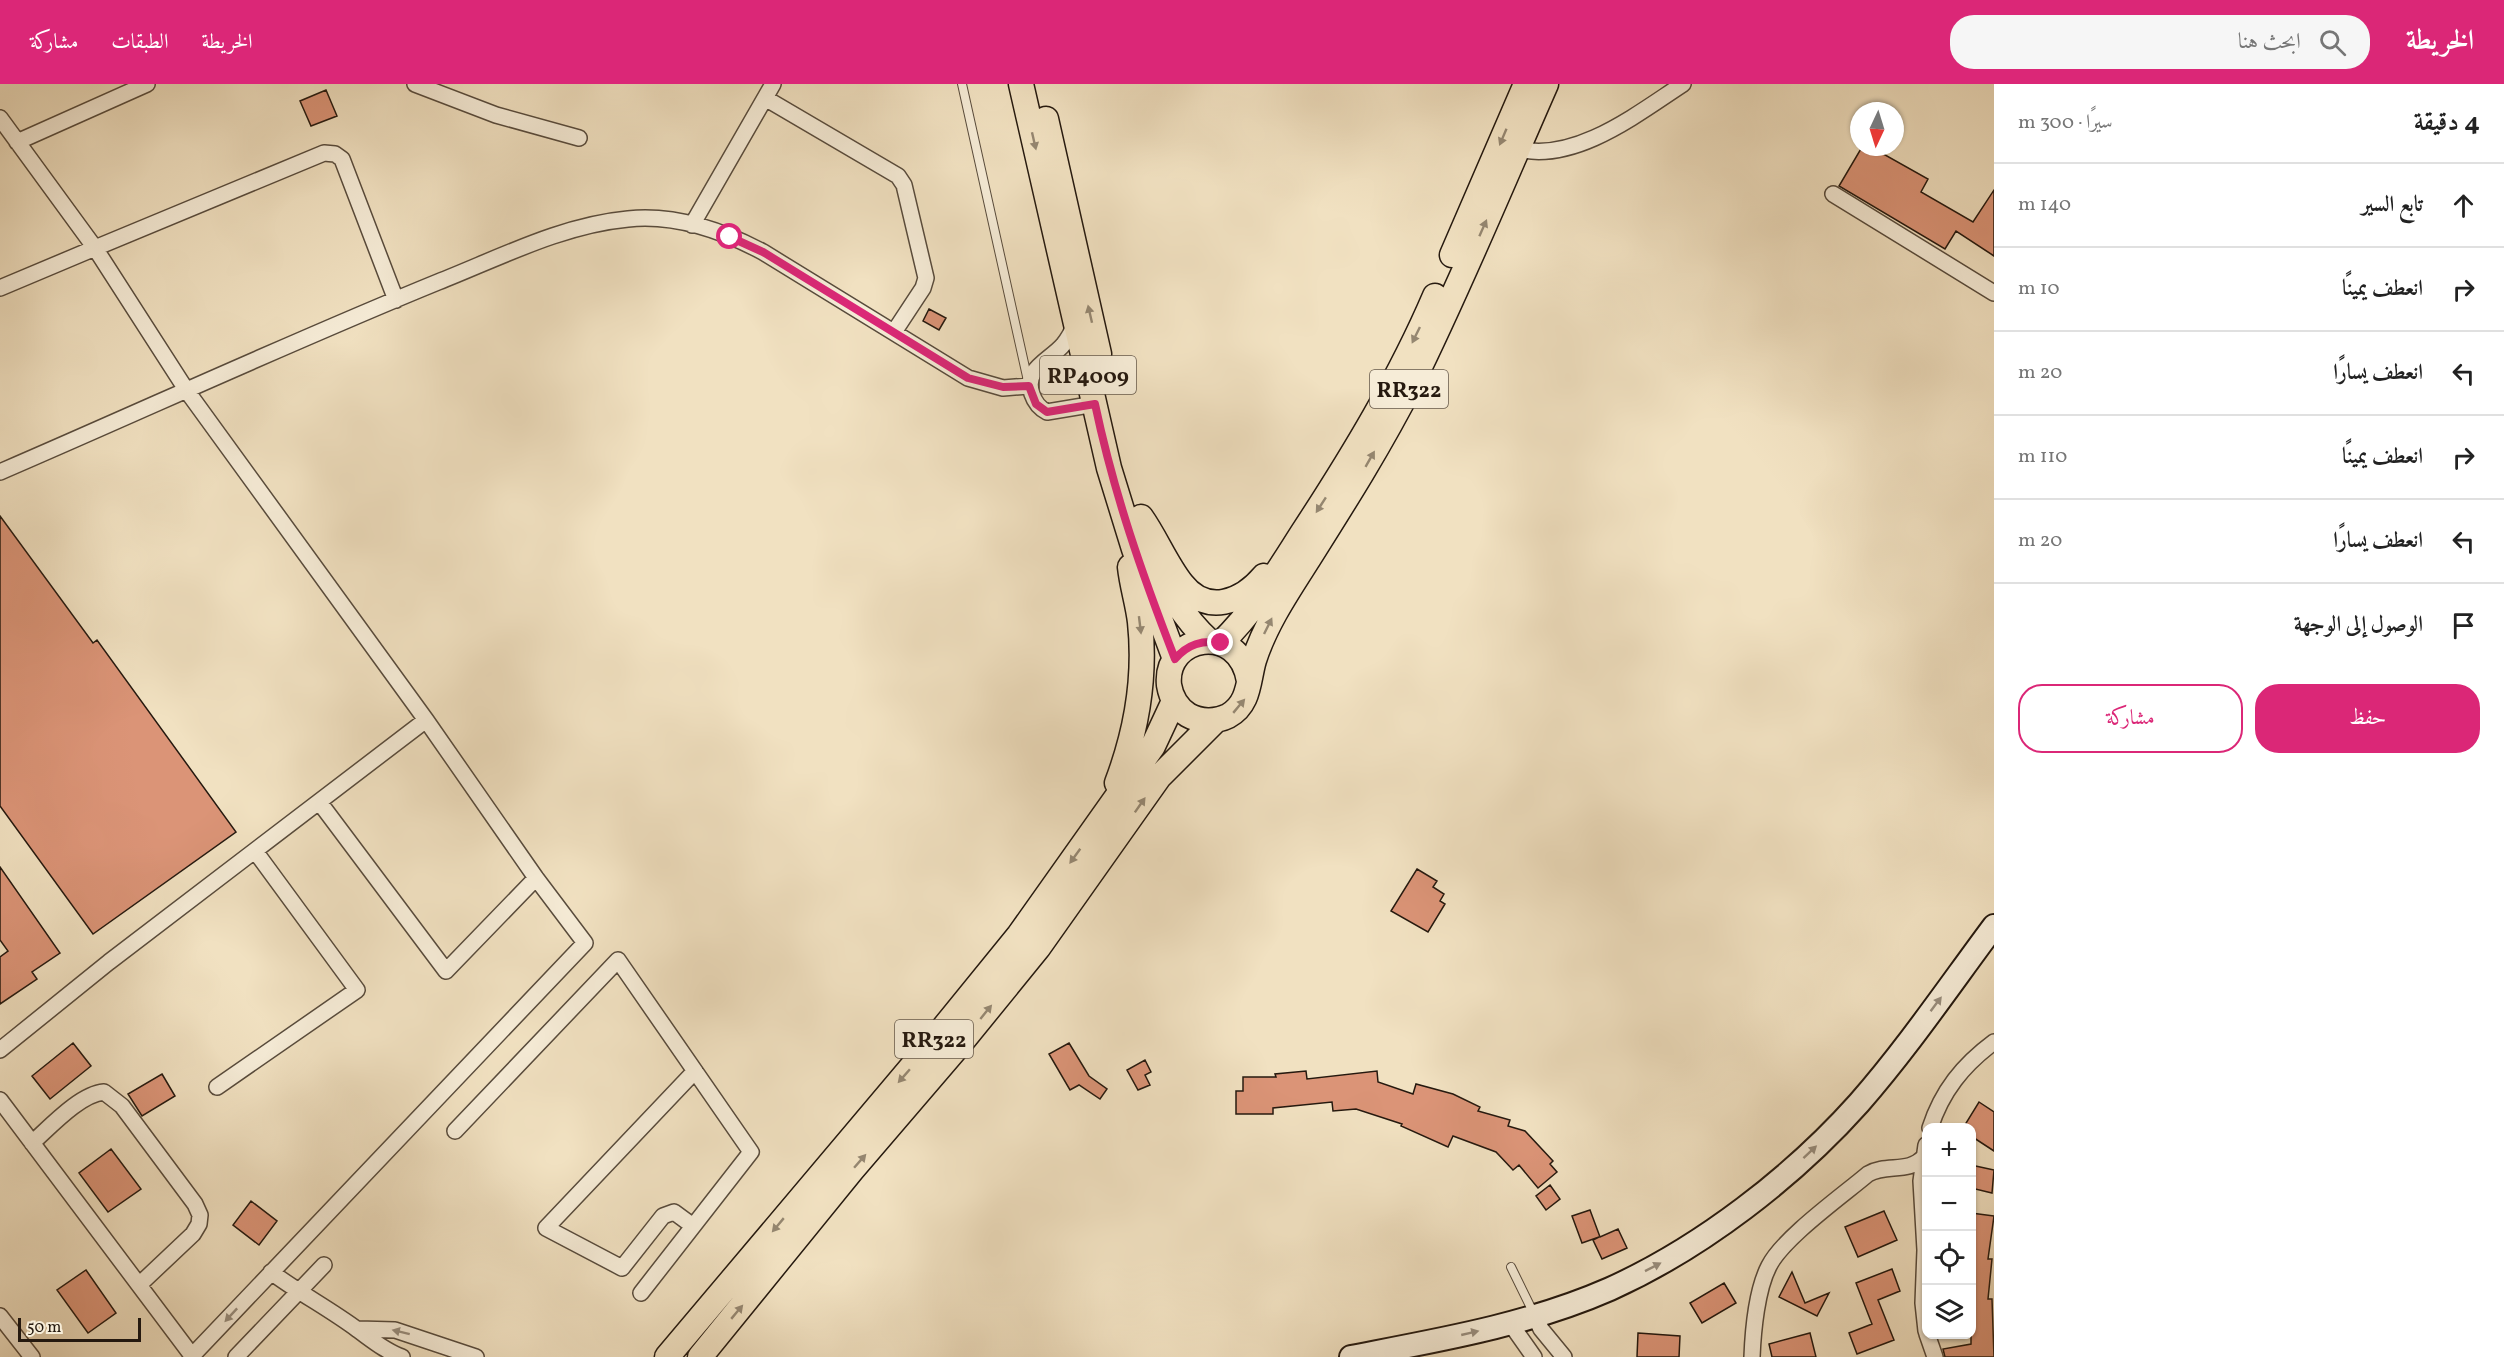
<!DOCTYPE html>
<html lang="ar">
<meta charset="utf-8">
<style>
body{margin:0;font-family:Vollkorn,Amiri,serif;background:#f6f6f6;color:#222;direction:rtl}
.controls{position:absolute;right:18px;bottom:18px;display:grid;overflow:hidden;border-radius:12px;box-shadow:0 2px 4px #0004}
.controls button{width:54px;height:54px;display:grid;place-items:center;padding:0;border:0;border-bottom:2px solid #e0e0e0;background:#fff;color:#222;font:30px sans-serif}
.compass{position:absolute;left:1850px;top:18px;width:54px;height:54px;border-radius:50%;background:#fff;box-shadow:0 2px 4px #0004;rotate:184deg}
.scale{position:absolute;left:18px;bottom:15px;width:123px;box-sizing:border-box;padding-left:6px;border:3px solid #25190f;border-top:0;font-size:16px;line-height:21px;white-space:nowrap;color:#25190f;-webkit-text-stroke:4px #f6ecd7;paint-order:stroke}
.stop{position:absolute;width:18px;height:18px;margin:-14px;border:4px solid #db2777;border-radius:50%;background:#fff}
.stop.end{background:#db2777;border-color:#fff;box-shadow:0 2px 6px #0008}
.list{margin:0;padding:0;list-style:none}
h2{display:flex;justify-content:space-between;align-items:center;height:78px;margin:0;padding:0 24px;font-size:26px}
h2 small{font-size:20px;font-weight:400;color:#767676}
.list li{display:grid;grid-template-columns:39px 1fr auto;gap:18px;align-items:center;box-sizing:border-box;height:84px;padding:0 24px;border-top:2px solid #e0e0e0}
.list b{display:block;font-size:22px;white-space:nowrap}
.list em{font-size:20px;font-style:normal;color:#767676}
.actions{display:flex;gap:12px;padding:18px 24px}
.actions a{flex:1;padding:14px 0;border:2px solid #db2777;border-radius:24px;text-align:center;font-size:21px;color:#db2777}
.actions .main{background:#db2777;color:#fff}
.icon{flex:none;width:33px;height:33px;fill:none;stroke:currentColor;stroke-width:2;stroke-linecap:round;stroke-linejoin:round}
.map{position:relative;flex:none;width:1994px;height:1273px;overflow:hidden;direction:ltr}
header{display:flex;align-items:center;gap:36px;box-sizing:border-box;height:84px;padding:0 30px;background:#db2777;color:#fff}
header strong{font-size:28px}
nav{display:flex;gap:33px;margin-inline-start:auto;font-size:21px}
.search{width:420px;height:54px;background:#f6f6f6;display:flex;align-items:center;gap:15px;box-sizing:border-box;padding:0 21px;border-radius:24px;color:#767676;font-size:22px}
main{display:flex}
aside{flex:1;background:#fff}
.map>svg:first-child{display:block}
</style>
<header>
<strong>الخريطة</strong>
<div class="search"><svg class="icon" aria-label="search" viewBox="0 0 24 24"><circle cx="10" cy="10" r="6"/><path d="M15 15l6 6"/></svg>ابحث هنا</div>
<nav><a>الخريطة</a><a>الطبقات</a><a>مشاركة</a></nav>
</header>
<main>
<aside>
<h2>4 دقيقة<small>سيرًا · 300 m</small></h2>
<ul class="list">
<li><svg class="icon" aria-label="ahead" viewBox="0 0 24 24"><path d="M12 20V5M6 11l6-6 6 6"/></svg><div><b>تابع السير</b></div><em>140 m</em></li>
<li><svg class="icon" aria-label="right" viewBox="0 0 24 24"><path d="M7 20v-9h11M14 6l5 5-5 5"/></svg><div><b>انعطف يمينًا</b></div><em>10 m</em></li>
<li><svg class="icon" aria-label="left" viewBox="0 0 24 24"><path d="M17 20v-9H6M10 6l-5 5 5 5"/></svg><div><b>انعطف يسارًا</b></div><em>20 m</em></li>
<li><svg class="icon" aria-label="right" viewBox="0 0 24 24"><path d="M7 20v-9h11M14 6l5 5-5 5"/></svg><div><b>انعطف يمينًا</b></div><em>110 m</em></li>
<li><svg class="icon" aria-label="left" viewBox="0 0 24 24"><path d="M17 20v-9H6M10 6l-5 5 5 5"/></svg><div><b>انعطف يسارًا</b></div><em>20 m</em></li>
<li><svg class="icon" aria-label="arrive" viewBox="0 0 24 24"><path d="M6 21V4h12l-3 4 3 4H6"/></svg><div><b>الوصول إلى الوجهة</b></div></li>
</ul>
<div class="actions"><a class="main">حفظ</a><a>مشاركة</a></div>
</aside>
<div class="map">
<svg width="1994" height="1273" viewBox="0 0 1994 1273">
<rect width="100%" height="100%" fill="#f1e1c1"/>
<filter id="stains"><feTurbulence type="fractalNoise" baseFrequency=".00333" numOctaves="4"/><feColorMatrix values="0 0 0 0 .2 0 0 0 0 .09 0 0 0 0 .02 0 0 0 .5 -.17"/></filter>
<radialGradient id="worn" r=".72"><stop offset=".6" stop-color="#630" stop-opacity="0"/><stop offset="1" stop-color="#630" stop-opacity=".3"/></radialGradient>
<path fill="#db9477" stroke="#25190f" stroke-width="1.5" d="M326,6l11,26 -26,10 -11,-25z
M1862,63h9l57,32 -7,13 52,30 21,-32v66l-38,-25 -11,18 -106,-63z
M929,225l17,9 -7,12 -16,-9z
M0,432l93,127 4,-3 139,192 -143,102 -93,-128z
M0,783l60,86 -28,19 5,7 -37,25v-47l8,-6 -8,-11z
M1417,785l20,12 -4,6 11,7 -4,7 5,3 -17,28 -37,-21z
M73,959l18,23 -41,33 -18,-23z
M1069,959l20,33 18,13 -7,10 -21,-14 -9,5 -21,-36z
M1145,976l6,12 -6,3 5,10 -12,5 -11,-20z
M1306,987l1,8 70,-8 1,11 35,12 3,-10 37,10 27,13 -2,4 32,9 -2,6 17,5 28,30 -3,3 7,8 -19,16 -19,-23 -6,5 -17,-18 -43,-16 -5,11 -47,-21 1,-2 -46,-15 -23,2 -1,-9 -59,6v6h-37v-23h7v-14h33l-1,-3z
M162,990l13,22 -33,20 -14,-22z
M1979,1018l15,10v39l-23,-15v-8h-8z
M111,1065l30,40 -33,23 -29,-39z
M1971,1081l23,5 -2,23 -21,-5z
M1550,1101l10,14 -14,11 -10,-14z
M251,1117l26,20 -18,24 -26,-20z
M1590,1126l10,27 18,-8 9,19 -25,11 -9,-19 6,-3 -17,6 -10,-27z
M1884,1127l13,29 -39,17 -13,-30z
M1971,1129l23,3 -6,43h4l-4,40h4l2,58h-49l-2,-8 28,-5z
M1892,1185l8,22 -22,9 16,40 -37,14 -8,-21 23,-9 -16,-41z
M86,1186l30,43 -28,20 -31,-43z
M1792,1188l13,31 24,-10 -12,23 -38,-19z
M1724,1199l12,20 -34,20 -12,-20z
M1638,1249l42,3 -1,21h-42z
M1810,1249l6,24h-44l-3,-13z"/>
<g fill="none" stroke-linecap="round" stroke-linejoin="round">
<defs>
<path id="lane" d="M962,0l66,297
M1511,1183l23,47"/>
<path id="street" d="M415,0l81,31 83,23
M765,14l133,78 6,9 22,93 -3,10 -29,44
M0,34l95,130 -95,40
M17,58l130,-58
M1518,65c57,14 119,-35 165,-65
M1833,110l161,99
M692,141l81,-141
M1075,240c-3,8 -7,15 -12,21 -14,16 -40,24 -31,49 3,9 7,14 15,18l48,-8
M0,388c146,-63 291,-130 438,-190 61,-24 124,-57 190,-63 46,-5 95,12 135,33l205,126 35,10 26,-2
M320,719l126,168 90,-93
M0,966l109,-88 317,-242
M217,1003l140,-97 -102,-139
M0,1016l193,257
M1930,1044c12,-37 33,-63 64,-86
M455,1047l163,-171 133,192 -110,141
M32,1059c18,-16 48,-49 72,-51l18,14 73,98 5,11 -1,9 -6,10 -54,51
M1926,1061l-5,36 4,69 -2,53 3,28
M693,1142l-19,-14 -11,4 -41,52 -76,-40 149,-157
M271,1188c28,21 59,37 87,58 14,10 27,21 44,27
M0,1232l32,41
M1535,1232l6,13 23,28
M1510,1239l24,34
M358,1245l37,1 81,27
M1927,1250l8,23
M191,1273l394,-414 -49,-65 -110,-158 -239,-329 -92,-143 229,-95 11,1 7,5 54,141
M236,1273l88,-92
M1752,1273c1,-26 5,-68 17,-91 14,-28 73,-70 99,-92 19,-11 40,0 56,-17"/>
<path id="secondary" d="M1351,1273c88,-17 177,-32 259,-68 91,-41 183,-112 249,-186 49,-56 91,-118 135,-177"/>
<path id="primary" d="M1021,0l88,384 25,81 41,110
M1046,35l53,235
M1452,171l74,-171
M1141,433c15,21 25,47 41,67 25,32 60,18 82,-8
M1151,463c12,35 30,69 58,94
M1221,559c34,-33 57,-72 82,-111 49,-75 97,-154 132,-236
M1249,597c-10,-60 -85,-46 -80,4 2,12 8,23 19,30 12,7 28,7 40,1 22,-12 20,-36 26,-56 12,-37 34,-69 55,-102 36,-57 72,-114 103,-175 48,-97 90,-199 134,-299
M1117,699c20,-53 29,-105 23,-161 -2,-18 -8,-36 -10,-55
M667,1273l248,-294 104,-128 134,-189 21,-45
M700,1273l152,-187 108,-126 78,-96 121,-171 57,-57"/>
</defs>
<use href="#lane" stroke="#584b3c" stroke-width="10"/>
<use href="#street" stroke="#584b3c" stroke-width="18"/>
<use href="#secondary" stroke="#25190f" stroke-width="26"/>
<use href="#primary" stroke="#25190f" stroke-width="27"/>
<use href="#lane" stroke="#f6ecd7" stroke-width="8"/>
<use href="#street" stroke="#f6ecd7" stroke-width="15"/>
<use href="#secondary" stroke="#f6ecd7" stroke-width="22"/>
<use href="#primary" stroke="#f1e1c1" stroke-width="24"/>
</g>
<defs><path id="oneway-solid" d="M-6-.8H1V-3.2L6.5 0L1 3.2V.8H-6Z" transform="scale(1.5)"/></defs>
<g fill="#958771">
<use href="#oneway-solid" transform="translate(1503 53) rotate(113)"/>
<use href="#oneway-solid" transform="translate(1034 57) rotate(77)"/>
<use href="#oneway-solid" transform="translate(1483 144) rotate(-66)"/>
<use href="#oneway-solid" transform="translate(1090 230) rotate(-103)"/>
<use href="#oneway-solid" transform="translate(1416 251) rotate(116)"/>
<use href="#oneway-solid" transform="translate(1370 375) rotate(-60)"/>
<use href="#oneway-solid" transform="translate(1321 421) rotate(123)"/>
<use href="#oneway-solid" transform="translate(1140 541) rotate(83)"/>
<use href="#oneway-solid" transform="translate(1268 542) rotate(-64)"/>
<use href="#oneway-solid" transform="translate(1239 622) rotate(-50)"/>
<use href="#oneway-solid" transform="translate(1140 721) rotate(-55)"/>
<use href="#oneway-solid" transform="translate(1075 772) rotate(126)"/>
<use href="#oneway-solid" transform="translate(986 928) rotate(-51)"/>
<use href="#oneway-solid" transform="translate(904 992) rotate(131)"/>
<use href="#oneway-solid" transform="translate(860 1077) rotate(-49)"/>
<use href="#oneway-solid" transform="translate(778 1141) rotate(130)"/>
<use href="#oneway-solid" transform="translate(737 1228) rotate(-50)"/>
</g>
<g fill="#988d7d">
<use href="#oneway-solid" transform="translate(1936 920) rotate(-53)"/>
<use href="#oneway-solid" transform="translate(1810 1068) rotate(-43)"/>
<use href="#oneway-solid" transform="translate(1653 1183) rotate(-27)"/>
<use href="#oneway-solid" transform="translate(231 1231) rotate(133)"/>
<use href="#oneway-solid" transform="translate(401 1248) rotate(-166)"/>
<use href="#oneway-solid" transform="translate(1470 1249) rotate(-13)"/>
</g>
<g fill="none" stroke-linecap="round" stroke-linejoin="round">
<path stroke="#db2777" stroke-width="8" d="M730,153l33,15 205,126 35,9 26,-1 7,18 11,8 48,-8c19,90 47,170 80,255 13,-15 27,-19 46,-16"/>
</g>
<g text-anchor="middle" stroke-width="6" stroke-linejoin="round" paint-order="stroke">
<g fill="#f6ecd7" stroke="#64584b" stroke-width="1.5">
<rect x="1040" y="272" width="96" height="38" rx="4.5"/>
<rect x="1370" y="286" width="78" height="38" rx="4.5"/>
<rect x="895" y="936" width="78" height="38" rx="4.5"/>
</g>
<g font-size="22" font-weight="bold" fill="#25190f">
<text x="1088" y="299">RP4009</text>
<text x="1409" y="313">RR322</text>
<text x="934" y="963">RR322</text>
</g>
</g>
<rect width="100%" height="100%" filter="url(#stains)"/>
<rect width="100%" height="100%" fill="url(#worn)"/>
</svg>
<div class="controls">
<button>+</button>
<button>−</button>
<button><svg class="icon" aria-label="locate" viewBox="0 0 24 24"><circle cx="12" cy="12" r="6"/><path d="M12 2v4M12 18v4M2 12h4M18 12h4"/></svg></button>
<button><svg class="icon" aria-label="layers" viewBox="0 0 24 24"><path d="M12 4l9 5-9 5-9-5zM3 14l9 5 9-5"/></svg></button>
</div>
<svg class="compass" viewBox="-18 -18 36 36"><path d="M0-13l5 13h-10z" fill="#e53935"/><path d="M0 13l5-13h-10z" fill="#767676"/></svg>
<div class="scale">50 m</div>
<div class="stop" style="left:730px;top:153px"></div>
<div class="stop end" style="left:1221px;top:559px"></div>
</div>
</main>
